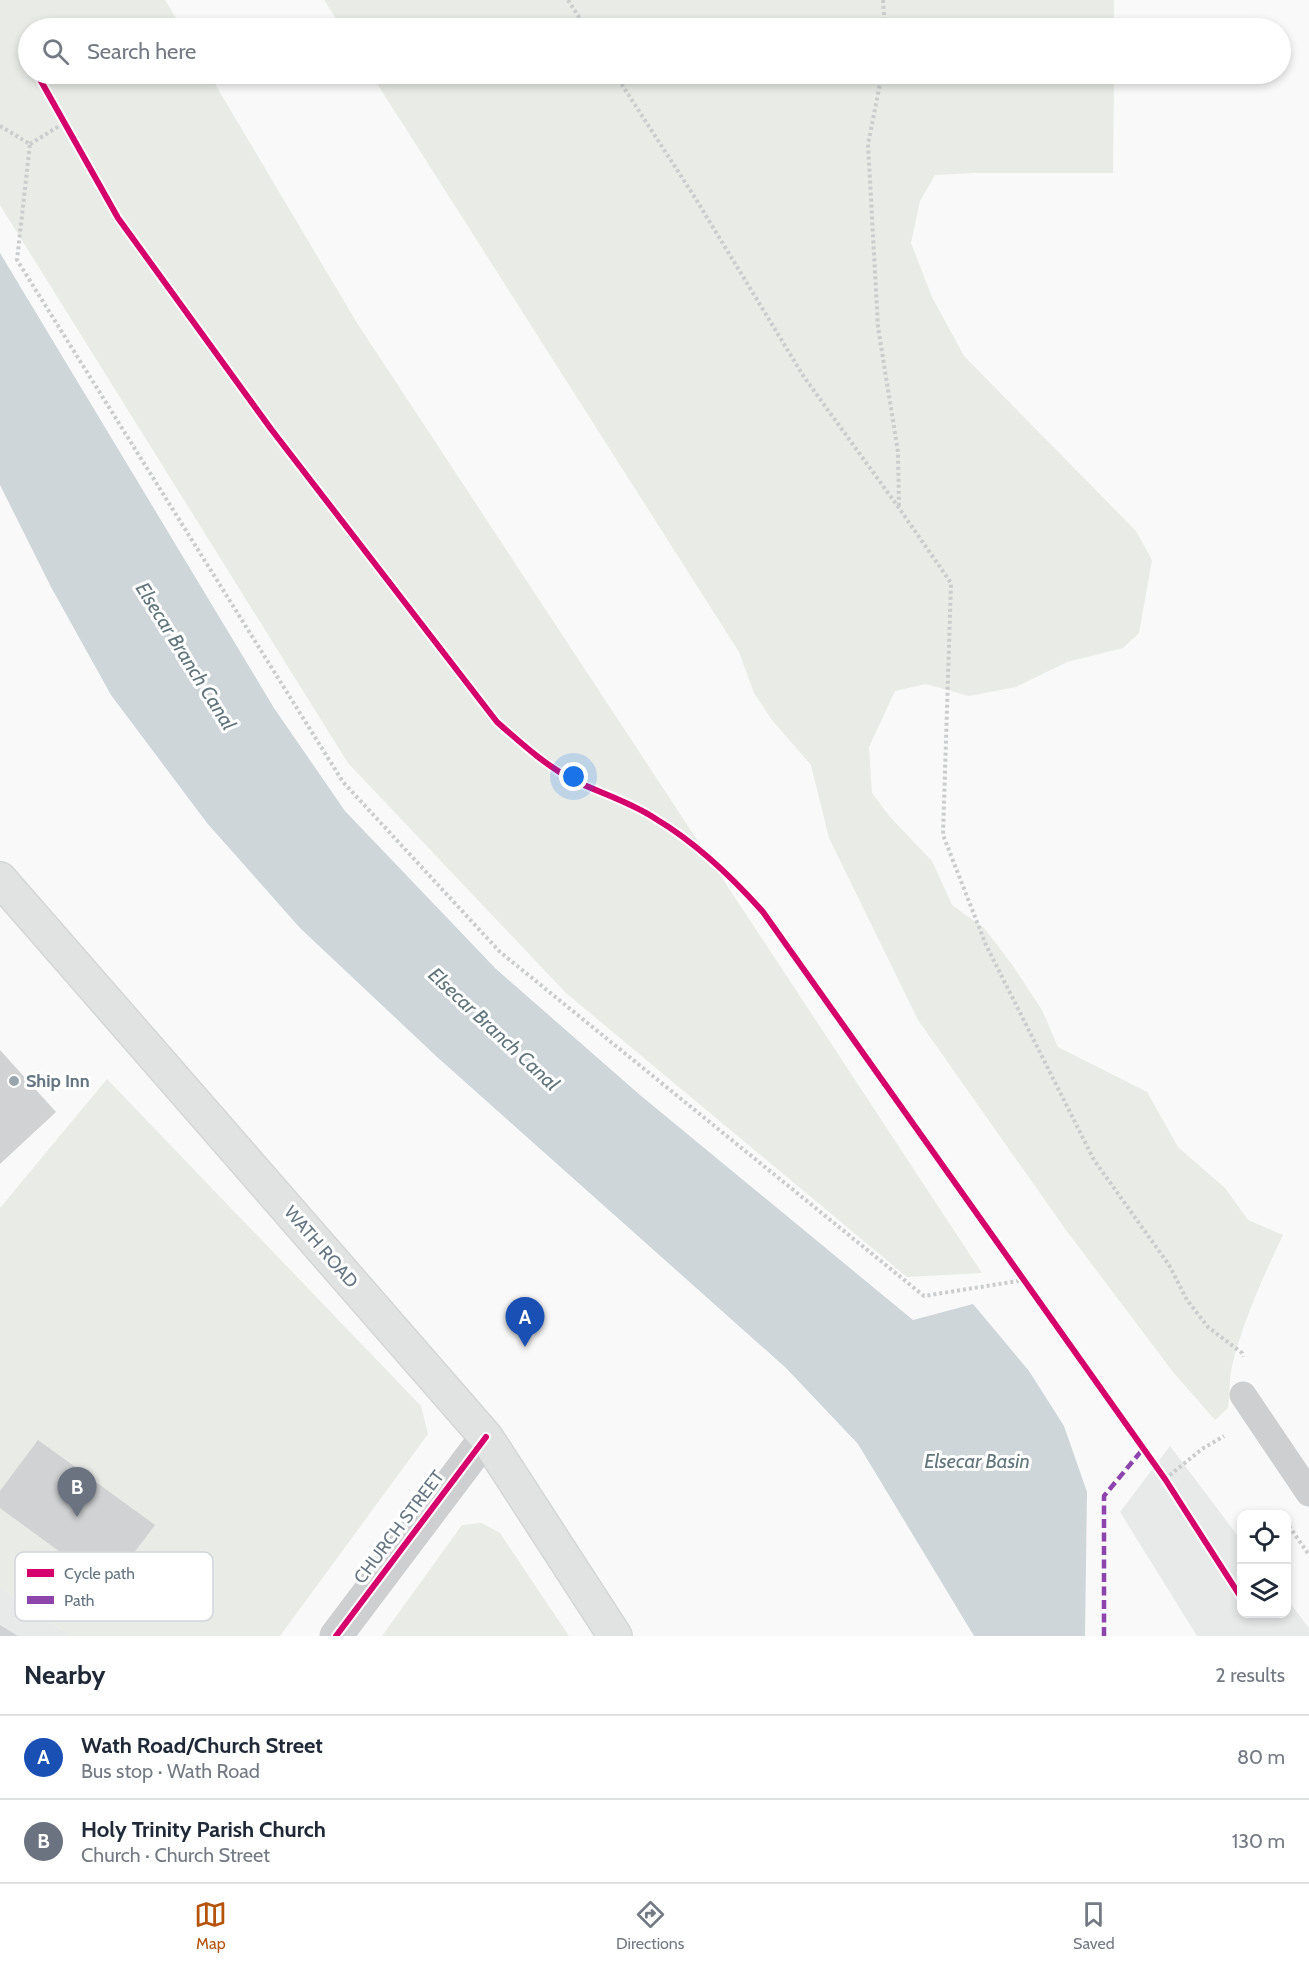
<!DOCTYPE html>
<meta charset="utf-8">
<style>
body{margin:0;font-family:Cabin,sans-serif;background:#f2f2f3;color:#1f2937}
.controls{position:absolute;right:18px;bottom:18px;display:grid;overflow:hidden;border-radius:12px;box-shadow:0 3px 9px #0003}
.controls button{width:54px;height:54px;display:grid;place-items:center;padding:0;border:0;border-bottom:2px solid #e0e1e3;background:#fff;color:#1f2937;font:30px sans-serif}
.you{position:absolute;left:574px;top:777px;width:21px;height:21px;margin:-15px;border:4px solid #fff;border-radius:50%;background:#1a73e8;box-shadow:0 0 0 9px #1a73e833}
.badge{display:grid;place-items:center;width:39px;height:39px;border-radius:50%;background:#b45309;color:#fff;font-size:20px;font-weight:700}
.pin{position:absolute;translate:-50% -50px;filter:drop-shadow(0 2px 3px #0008)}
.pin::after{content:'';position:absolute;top:32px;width:21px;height:18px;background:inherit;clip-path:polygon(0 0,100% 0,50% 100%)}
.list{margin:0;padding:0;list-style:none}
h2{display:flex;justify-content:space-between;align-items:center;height:78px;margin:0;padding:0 24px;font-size:26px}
h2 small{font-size:20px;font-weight:400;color:#747a83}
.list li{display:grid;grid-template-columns:39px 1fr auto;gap:18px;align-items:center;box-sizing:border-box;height:84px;padding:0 24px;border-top:2px solid #e0e1e3}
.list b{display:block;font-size:22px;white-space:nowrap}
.list p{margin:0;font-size:20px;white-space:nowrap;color:#747a83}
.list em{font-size:20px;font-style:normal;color:#747a83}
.icon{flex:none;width:33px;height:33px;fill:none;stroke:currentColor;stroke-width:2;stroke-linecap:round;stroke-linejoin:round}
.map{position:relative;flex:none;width:1309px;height:1636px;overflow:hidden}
.search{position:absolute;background:#fff;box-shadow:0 3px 9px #0003;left:18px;right:18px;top:18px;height:66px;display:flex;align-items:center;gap:15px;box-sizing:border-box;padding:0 21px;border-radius:33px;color:#747a83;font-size:22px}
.sheet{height:246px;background:#fff}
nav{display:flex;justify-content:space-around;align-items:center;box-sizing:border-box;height:84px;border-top:2px solid #e0e1e3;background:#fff;font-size:16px;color:#747a83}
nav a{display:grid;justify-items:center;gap:3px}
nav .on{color:#b45309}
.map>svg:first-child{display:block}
</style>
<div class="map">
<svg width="1309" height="1636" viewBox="0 0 1309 1636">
<rect width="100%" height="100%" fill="#f9f9f9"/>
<path fill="#e8e9e9" d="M1170,1446l71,94 1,74h44l1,-15 22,29v8h-112l-77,-124z
M0,1587l71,49h-71z"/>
<path fill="#e8ebe6" d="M0,0h165l17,28h-154v46h181l148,249 625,950 -75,4 -341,-284 -218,-230 -348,-558z
M324,0h790v28h-772z
M371,74h743l-1,99h-139l-39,2 -15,26 -9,42 21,54 32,59 172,175 16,29 -13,73 -16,15 -56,14 -51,25 -47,9 -43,-12 -31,7 -26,56 3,46 18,24 42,44 20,44 32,23 27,35 31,47 16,37 89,45 31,55 47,41 23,32 35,15c-20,42 -40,86 -51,131 -3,13 -2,28 -4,42l-13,12 -42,-48 -107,-142 -148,-210 -89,-182 -18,-73 -39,-45 -18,-27 -15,-41z
M107,1079l314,327 7,28 -148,202h-209l-71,-49v-379z
M482,1523l18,10 69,103h-187l80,-111z"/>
<path fill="#ced6d9" d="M0,253l274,455 71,103 151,158 144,126 273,225 60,-16 56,67 35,55 23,66 -2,144h-111l-116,-192 -72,-76 -350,-312 -136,-128 -93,-105 -96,-128 -60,-108 -51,-102z"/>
<path fill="#d0d2d3" d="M0,1050l56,62 -56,52z
M38,1440l117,85 -47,62 -108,-79v-17z
M0,1625l18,11h-18z"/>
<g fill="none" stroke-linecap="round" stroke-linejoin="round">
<defs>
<path id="secondary" d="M0,879l486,558 129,199"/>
</defs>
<use href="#secondary" stroke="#d5d6d7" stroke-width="36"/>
<path stroke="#cbcccd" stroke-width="4" stroke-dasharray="3 3" stroke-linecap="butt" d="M568,0l18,28
M883,0l2,28
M615,74l79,122 110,181 95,131 52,75 -8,252 43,110 108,215 75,105 18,35 21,27 34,26 1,4
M882,74l-14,70 10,183 20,125 1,56
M0,126l30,18 -13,116 326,522 157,170 424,344 100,-16
M30,144l34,-21
M1165,1479l37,-30 22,-13
M1289,1526l20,29"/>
<path stroke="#cecfd0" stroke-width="27" d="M1243,1395l66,98"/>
<path stroke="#cecfd0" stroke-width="33" d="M336,1636l150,-199"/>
<use href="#secondary" stroke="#e1e2e2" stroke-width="33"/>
<path stroke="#8e44ad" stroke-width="4.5" stroke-dasharray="9 4.5" stroke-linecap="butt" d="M1104,1636v-140l39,-47"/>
<defs>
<path id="cycleway" d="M37,74l81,144 153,211 226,293c24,21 48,43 76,58 27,13 58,22 83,39 40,24 76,58 107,93l402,567 77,120
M336,1636l150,-199"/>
</defs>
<use href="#cycleway" stroke="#fff" stroke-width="10"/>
<use href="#cycleway" stroke="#d6006c" stroke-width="6"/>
</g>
<circle fill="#99a4ac" stroke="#fff" stroke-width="2" cx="14" cy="1081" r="6"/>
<g text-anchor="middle" stroke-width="6" stroke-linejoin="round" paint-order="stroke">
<g font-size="18" font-weight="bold" fill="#657683" stroke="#fff" text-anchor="start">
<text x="26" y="1087">Ship Inn</text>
</g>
<g font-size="18" fill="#657683" stroke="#fff">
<text transform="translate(321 1247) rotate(49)" y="6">WATH ROAD</text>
<text transform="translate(399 1527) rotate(-53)" y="6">CHURCH STREET</text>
</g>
<g font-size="20" font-style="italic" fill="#60757c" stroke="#fff">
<text transform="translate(186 656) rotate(58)" y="7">Elsecar Branch Canal</text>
<text transform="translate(494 1029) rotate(43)" y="7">Elsecar Branch Canal</text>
<text x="977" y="1468">Elsecar Basin</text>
</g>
</g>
<rect x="15" y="1552" width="198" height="69" rx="9" fill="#fff" stroke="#d1d6da" stroke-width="1.5"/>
<rect x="27" y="1569" width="27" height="8" fill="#d6006c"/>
<rect x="27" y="1596" width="27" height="8" fill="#8e44ad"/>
<g font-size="16" fill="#657683">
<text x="64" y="1579">Cycle path</text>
<text x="64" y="1606">Path</text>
</g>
</svg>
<div class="controls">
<button><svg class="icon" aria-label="locate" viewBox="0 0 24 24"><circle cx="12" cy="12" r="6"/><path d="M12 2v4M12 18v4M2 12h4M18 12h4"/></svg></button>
<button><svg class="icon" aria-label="layers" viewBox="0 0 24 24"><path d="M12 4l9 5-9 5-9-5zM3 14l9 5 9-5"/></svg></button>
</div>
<div class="you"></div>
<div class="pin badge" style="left:525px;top:1347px;background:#1a4fb4">A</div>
<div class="pin badge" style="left:77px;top:1517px;background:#6b7280">B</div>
<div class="search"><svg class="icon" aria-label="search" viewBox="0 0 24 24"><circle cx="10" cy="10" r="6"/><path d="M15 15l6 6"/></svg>Search here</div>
</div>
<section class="sheet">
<h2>Nearby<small>2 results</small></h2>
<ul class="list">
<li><span class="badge" style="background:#1a4fb4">A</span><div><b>Wath Road/Church Street</b><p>Bus stop · Wath Road</p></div><em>80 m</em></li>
<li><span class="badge" style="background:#6b7280">B</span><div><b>Holy Trinity Parish Church</b><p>Church · Church Street</p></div><em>130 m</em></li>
</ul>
</section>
<nav>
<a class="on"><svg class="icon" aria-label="map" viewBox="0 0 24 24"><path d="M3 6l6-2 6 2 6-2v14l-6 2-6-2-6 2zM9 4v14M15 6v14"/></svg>Map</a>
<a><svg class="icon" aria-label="directions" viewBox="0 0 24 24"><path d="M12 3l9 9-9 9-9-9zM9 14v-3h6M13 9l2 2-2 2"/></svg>Directions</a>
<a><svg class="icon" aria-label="saved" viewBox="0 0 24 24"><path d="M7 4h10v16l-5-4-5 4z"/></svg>Saved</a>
</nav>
